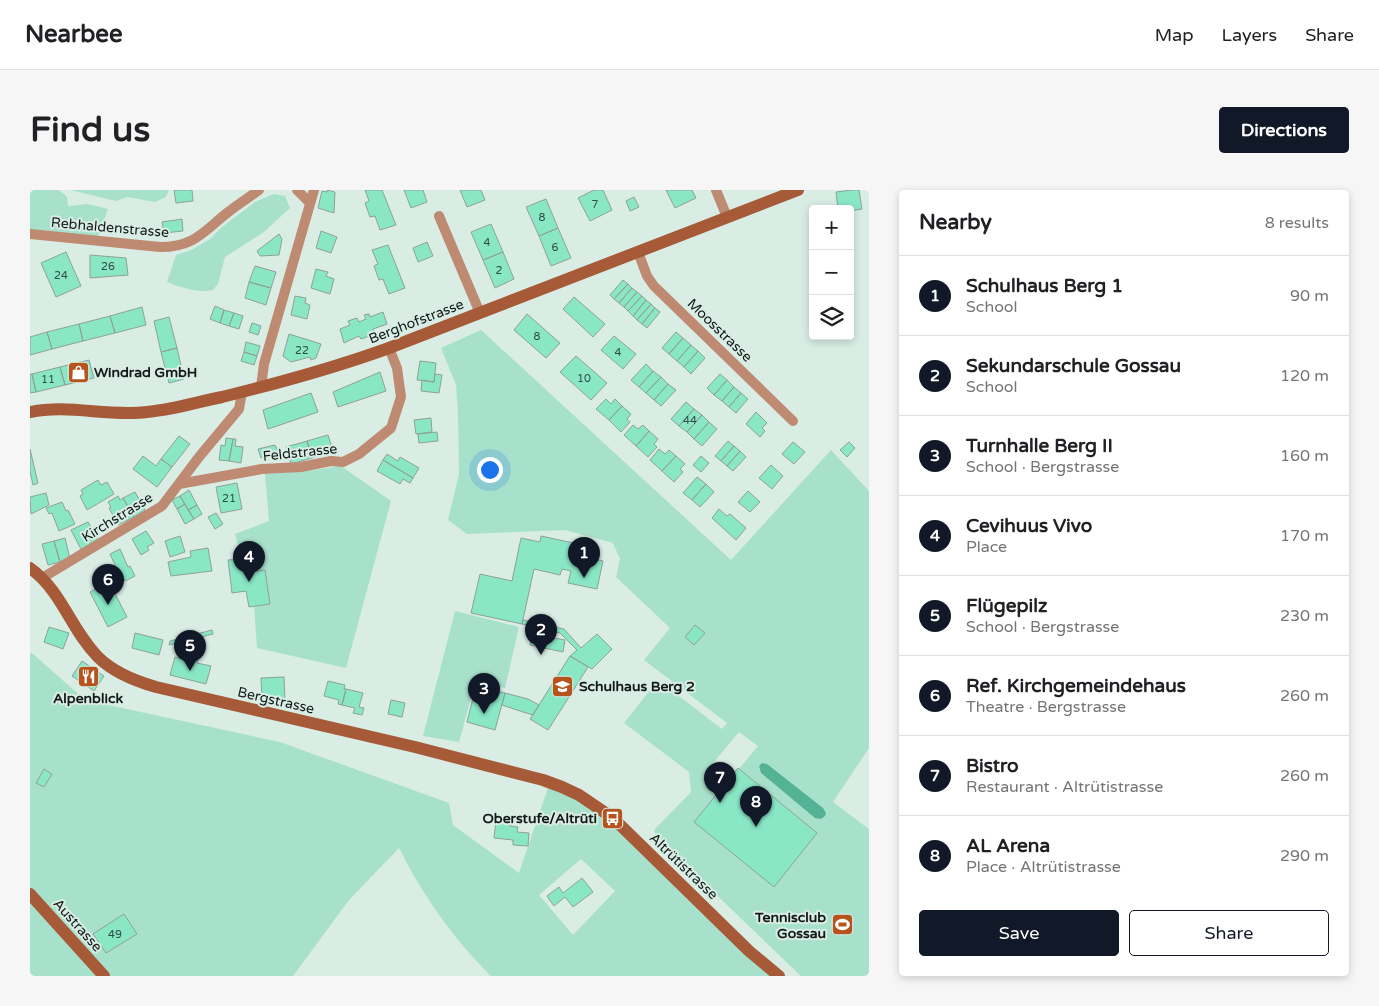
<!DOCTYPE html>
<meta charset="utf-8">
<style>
body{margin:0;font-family:"Varela Round",sans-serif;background:#f6f6f6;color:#202124}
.controls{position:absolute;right:15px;top:15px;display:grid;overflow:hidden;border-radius:5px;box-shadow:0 2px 8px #0003}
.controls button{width:45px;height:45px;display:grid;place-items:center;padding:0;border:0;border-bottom:1px solid #e0e0e0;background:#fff;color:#202124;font:25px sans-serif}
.you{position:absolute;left:459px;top:279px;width:18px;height:18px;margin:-12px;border:4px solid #fff;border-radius:50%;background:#1a73e8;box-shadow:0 0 0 8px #1a73e833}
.badge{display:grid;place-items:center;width:32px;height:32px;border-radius:50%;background:#111827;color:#fff;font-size:16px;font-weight:700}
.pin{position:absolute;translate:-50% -41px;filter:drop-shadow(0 1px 2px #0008)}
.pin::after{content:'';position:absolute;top:26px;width:18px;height:15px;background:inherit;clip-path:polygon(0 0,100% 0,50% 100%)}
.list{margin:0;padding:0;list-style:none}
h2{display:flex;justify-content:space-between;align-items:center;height:65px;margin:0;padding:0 20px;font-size:21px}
h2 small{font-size:16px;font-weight:400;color:#757577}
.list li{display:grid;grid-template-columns:32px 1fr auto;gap:15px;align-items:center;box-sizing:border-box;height:80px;padding:0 20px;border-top:1px solid #e0e0e0}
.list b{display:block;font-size:19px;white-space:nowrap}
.list p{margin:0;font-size:16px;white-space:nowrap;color:#757577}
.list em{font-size:16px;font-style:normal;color:#757577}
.actions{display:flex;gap:10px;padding:15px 20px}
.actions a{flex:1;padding:11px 0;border:1px solid #111827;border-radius:5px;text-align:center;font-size:18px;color:#111827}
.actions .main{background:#111827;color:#fff}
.icon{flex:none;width:28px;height:28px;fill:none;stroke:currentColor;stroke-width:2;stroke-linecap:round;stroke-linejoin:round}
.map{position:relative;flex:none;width:839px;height:786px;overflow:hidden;border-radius:5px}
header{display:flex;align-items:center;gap:30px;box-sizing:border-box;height:70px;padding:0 25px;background:#fff;border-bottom:1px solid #e0e0e0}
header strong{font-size:24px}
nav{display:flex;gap:28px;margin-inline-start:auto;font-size:18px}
.intro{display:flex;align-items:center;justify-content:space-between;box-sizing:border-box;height:120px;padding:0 30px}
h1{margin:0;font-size:35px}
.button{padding:12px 22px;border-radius:5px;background:#111827;color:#fff;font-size:18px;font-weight:700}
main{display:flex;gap:30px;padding:0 30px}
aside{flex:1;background:#fff;border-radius:5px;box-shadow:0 2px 8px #0003}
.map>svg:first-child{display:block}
</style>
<header>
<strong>Nearbee</strong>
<nav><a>Map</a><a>Layers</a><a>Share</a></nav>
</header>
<div class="intro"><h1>Find us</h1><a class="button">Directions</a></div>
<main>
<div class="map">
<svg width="839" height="786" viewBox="0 0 839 786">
<rect width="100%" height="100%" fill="#d9ede5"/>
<path fill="#a8e1cb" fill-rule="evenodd" d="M0,0h29l8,7 1,9 20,-2 20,5 -11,31 -67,-6z
M40,0h99l-3,7 -11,5 -28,-5 -11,4z
M244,4l11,2 5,12 -26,24 -39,25 -7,27 -5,6c-17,3 -30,-2 -46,-8l9,-27 15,-5 19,-11 12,-12 33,-25z
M451,140l250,230 100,-110 38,41v257l-36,54 36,27v147h-68l-144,-138 -3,-8 37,-38 -2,-20 -65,-49 34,-43 64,49 5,-6 -83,-63 26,-32 -54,-51 4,-18 -7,-16 -48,-13 -98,4 -19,-14 11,-46 -1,-60 -2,-29 -15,-37zM709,542l19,14 -19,23 78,64 -43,53 -80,-64 32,-40 -17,-14z
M311,276l50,35 -45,167 -89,-20 -3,-42 -19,-72 34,-13 -4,-47 42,-3z
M425,421l64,16 -14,61 -30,-5 -16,59 -36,-6z
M2,463l53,47 195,42 169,61 4,22 66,48 31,-91 29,13 200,181h-288c-39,-39 -67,-79 -92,-128l-50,52 -56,76h-263v-322zM551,669l34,32 -42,44 -34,-40z"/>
<path fill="#54b394" d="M732,573l5,1 56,44 3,5 -1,3 -4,3 -6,-1 -54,-45 -2,-7z"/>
<path fill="#89e7c6" stroke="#8ea199" d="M144,0h18l1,11 -17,2z
M297,0l8,2 -1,21 -16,-5 4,-17 5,1z
M335,0h17l14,35 -16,5 -5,-14 -5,1 -5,-14 4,-2z
M374,0h19l4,12 -16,6z
M430,0h21l4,10 -18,7z
M564,0h9l9,20 -22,11 -12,-23z
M636,0h26l4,8 -21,10z
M822,0h7l3,19 -12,2v-2h-12l-2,-17z
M604,7l5,10 -9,4 -4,-10z
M516,9l12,29 -19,8 -13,-29z
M152,29l1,12 -19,2 -2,-11z
M461,34l12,28 -20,8 -12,-28z
M528,38l13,30 -20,8 -12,-30z
M291,41l16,6 -6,16 -15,-5z
M249,44l3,5 -3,16 -19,1 -3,-5z
M397,52l6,14 -15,6 -5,-14z
M358,55l17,43 -16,6 -6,-15 -4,1 -5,-14 4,-2 -6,-14z
M36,62l15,34 -25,11 -15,-34z
M473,62l11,27 -19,9 -12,-28z
M60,65l36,3 2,17 -38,3z
M225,76l21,6 -5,16 -22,-6z
M286,79l12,3 -2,4 8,3 -4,15 -19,-6z
M593,90l5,4 -14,15 -4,-4z
M219,92l22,6 -5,17 -21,-7z
M598,94l4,4 -13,15 -5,-4z
M602,98l5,4 -13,15 -5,-4z
M607,102l5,4 -14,15 -4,-4z
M265,106l11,2 -1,5 5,2 -3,14 -16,-4z
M612,106l4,4 -13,16 -5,-5z
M544,107l31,27 -12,13 -30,-28z
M616,110l5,4 -14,16 -4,-4z
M621,114l4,4 -13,16 -5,-4z
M185,116l9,4 -4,13 -10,-4z
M112,117l4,18 -31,8 -5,-17z
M625,118l5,4 -13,16 -5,-4z
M194,120l10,3 -5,13 -9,-3z
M353,122l4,12 -14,5 2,5 -14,5 -2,-3 -15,7 -4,-14 10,-4 -2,-4 9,-3 2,4 7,-3 -2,-4 5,-1 1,3z
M204,123l9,3 -4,13 -10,-3z
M497,124l33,29 -14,15 -32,-28z
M80,126l5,17 -32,8 -4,-17z
M139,127l8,31 -16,4 -7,-31z
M222,133l9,3 -3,9 -9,-3z
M49,134l4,17 -31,8 -5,-17z
M17,142l5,17 -22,6v-18z
M646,142l7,6 -14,16 -7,-6z
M259,144l32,10 -5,14 -5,2 -1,-3 -19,5 -8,-6z
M584,146l22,18 -13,15 -22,-19z
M653,148l8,7 -14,16 -8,-7z
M216,152l14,4 -3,10 -13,-4z
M661,155l7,6 -14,16 -7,-6z
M147,158l7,31 -15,4 -8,-31z
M668,161l7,7 -14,16 -7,-7z
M214,162l13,4 -3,9 -13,-4z
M546,166l31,27 -16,17 -31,-28z
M59,170l5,18 -29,7 -5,-18z
M390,171l16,2 -2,19 -17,-2z
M616,174l7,7 -14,16 -8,-7z
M30,177l5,18 -29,7 -4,-18z
M623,181l8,6 -15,16 -7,-6z
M350,182l6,19 -48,16 -5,-15z
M0,184h2l4,18 -6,1z
M405,184l7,1 -3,18 -18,-2 1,-11 12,2z
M690,184l7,6 -13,15 -7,-7z
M631,187l7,7 -14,16 -8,-7z
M697,190l7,7 -12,14 -8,-6z
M638,194l8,6 -15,16 -7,-6z
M704,197l7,6 -12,14 -7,-6z
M281,203l7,19 -50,17 -5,-19z
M711,203l7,6 -12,14 -7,-6z
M576,209l5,5 4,-5 7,7 -13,14 -13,-11z
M656,212l8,7 -15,17 -8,-7z
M592,216l9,8 -4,5 3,3 -9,10 -12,-12z
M664,219l8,6 -15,17 -8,-6z
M726,222l11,11 -5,5 3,3 -5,6 -14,-13z
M672,225l7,7 -15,17 -7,-7z
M401,228l1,14 -16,2 -2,-14z
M679,232l8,7 -15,17 -8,-7z
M603,235l5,4 5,-4 6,6 -13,15 -12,-11z
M619,241l9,8 -4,5 3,3 -9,10 -12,-11z
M407,242l1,9 -19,2 -1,-9z
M298,245l5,16 -21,7 -5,-17z
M149,246l11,8 -18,23 -11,-8z
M196,248l7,1 -4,22 -10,-1 2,-15 4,1z
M203,249h3l-1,7 8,1 -2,16 -12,-2z
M277,251l5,17 -21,6 -5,-17z
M698,251l6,5 -13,15 -6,-5z
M763,252l12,10 -11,12 -12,-10z
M819,252l6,6 -8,9 -7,-7z
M245,255l3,6 -17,7 -3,-9z
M704,256l6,5 -13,15 -6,-5z
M0,259l8,34 -5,2 -3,-14z
M629,259l6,5 4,-4 7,6 -14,15 -12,-11z
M710,261l6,6 -13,14 -6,-5z
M357,264l11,7 2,-4 19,11 -6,10 -30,-18z
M113,266l13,10 5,-7 11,8 -15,20 -24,-18z
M646,266l9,8 -5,5 3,3 -9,10 -12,-11z
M671,266l8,7 -8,9 -8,-7z
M353,270l30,18 -3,5 -7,-4 -3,5 -23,-13z
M741,275l12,11 -11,13 -13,-11z
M667,287l9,7 -14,16 -9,-7z
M68,290l3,5 6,-3 7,12 -27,16 -7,-14 3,-2 -2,-4z
M207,293l5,26 -21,4 -5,-26z
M676,294l8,8 -14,15 -8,-7z
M159,300l8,15 -9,5 -8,-14z
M718,301l12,11 -10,10 -12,-10z
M105,302l10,18 -11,7 -11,-19z
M16,303l3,12 -18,9 -1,-17z
M88,306l2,4 3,-2 11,19 -16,8 -9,-17 2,-1 -3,-5z
M150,306l5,8 -8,5 -5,-9z
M32,312l4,9 2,-1 7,14 -16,7 -7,-18 -3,1 -3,-6z
M155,314l9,15 -9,5 -8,-15z
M167,315l5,9 -8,5 -6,-9z
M689,319l8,7 3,-2 16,14 -10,12 -24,-22z
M186,323l7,11 -8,5 -7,-12z
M58,332l11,20 -17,9 -11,-21z
M116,341l8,12 -7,4 2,3 -8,5 -9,-16z
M150,346l5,16 -15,5 -5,-16z
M511,346l37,8 -2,11 27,6 -6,28 -29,-6 3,-12 -9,-2 -2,6 -26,-6 -12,55 -51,-11 9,-39 32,7 9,-43 19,4z
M35,348l5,21 -10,3 -6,-21z
M24,351l6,21 -12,3 -6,-21z
M178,358l4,23 -41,5 -3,-14 23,-5 -1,-6z
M90,359l8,18 2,-1 5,10 -10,5 -4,-8 -2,1 -9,-20z
M212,369l2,14 21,-3 5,34 -21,3 -3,-16 -14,2 -4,-33z
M79,392l18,35 -19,10 -18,-35z
M493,430l41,9 17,19 16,-14 15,15 -20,20 -22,-13 7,-6 -17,-17 -38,-9z
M665,435l10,8 -11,12 -9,-8z
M19,437l20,6 -6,16 -19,-7z
M182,440l1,4 -44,11 1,-4z
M513,440l13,2 -2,6 11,2 -2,12 -33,-7 3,-13 9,2z
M105,443l28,7 -4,15 -27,-7z
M540,466l18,11 -40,63 -18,-11z
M145,467l12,3v-3l11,3 -1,3 14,3 -5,18 -36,-9z
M52,471l22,15 -10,15 -22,-15z
M254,487l1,24 -23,1 -1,-24z
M298,491l17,4 -1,4h2l-4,16 -4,-1 1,-4 -15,-4z
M446,496l29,7 -10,37 -28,-8z
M316,499l17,4 -4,14 5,1 -2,7 -9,-2 2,-5 -13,-3z
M475,503l23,6 11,6 -6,10 -10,-3 -21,-7z
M361,510l14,3 -3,14 -14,-3z
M708,578l79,65 -43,54 -80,-65z
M14,579l8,5 -8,13 -8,-4z
M466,631l14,2v3l8,1 -1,5 12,1 -1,13 -15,-1v-5l-19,-2z
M552,688l11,14 -20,15 -8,-10 -11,9 -7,-10 12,-9 4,6z
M94,724l13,20 -31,19 -13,-19z"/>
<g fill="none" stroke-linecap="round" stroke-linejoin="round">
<path stroke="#bf8a72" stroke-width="10" d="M267,0l13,13
M686,0l11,27
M409,26l41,97
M0,44l130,13c34,0 43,-15 67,-34 10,-8 21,-15 32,-23
M608,62l9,24 7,10 139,135
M231,197l3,-23 50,-174
M149,294l83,-15 39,-2 30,-6 12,1 16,-8 32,-26 10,-31 -4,-29 -8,-20
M12,388l120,-72 37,-49 40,-48 3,-17"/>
<path stroke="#a65a37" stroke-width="12" d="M0,222c39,-8 78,5 117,0 25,-2 50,-10 75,-15 57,-14 112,-29 167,-49l409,-158
M0,378c32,23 41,62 68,89 16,16 37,24 58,30l259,60 128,33 19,7 17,8 34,23 136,133 30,25
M0,704l74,82"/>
</g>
<defs>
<symbol id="shop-square" viewBox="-11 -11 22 22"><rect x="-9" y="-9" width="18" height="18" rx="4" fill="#b7541e" stroke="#d9ede5"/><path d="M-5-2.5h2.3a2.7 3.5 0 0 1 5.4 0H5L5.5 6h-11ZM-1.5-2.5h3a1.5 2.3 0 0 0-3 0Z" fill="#fff"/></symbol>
<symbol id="restaurant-square" viewBox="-11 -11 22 22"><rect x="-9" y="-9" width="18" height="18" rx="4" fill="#b7541e" stroke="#d9ede5"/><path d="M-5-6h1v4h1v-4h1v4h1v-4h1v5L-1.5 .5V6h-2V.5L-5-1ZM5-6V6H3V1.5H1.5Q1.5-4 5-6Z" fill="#fff"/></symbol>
<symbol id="school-square" viewBox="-11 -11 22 22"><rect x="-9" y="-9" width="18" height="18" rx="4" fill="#b7541e" stroke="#d9ede5"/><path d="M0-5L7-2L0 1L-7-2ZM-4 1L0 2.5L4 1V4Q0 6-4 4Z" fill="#fff"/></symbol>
<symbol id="bus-square" viewBox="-11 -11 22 22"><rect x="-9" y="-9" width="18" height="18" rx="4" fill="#b7541e" stroke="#d9ede5"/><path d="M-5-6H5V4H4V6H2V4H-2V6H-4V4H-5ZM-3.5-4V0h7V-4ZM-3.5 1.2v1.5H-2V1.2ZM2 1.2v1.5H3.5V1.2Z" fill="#fff"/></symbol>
<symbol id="stadium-square" viewBox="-11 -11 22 22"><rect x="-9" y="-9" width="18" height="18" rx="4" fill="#b7541e" stroke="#d9ede5"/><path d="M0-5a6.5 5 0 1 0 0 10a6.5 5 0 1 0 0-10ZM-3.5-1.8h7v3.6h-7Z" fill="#fff"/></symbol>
</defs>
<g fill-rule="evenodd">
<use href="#shop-square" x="36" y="170" width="25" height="25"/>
<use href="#restaurant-square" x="46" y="474" width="25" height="25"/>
<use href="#school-square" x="520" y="484" width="25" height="25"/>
<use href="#bus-square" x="570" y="616" width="25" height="25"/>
<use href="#stadium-square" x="800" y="722" width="25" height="25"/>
</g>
<g text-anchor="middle" stroke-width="4" stroke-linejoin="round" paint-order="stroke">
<g font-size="11" fill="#304c43">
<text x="565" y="18">7</text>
<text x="512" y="31">8</text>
<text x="457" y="56">4</text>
<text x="525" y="61">6</text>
<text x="78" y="80">26</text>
<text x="469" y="84">2</text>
<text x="31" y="89">24</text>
<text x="507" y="150">8</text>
<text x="272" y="164">22</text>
<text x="588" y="166">4</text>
<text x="554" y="192">10</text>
<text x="18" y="193">11</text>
<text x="660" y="234">44</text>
<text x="199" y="312">21</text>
<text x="85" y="748">49</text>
</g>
<g font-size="14" fill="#121917" stroke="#d9ede5">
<text transform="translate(80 37) rotate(5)" y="5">Rebhaldenstrasse</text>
<text transform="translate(386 131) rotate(-21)" y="5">Berghofstrasse</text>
<text transform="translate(690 140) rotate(44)" y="5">Moosstrasse</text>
<text transform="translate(270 262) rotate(-6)" y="5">Feldstrasse</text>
<text transform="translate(87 327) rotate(-32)" y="5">Kirchstrasse</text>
<text transform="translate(246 510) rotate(13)" y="5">Bergstrasse</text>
<text transform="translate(654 676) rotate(44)" y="5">Altrütistrasse</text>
<text transform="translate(48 735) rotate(48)" y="5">Austrasse</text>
</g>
<g font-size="14" font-weight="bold" fill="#121917" stroke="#d9ede5" text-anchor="start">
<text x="64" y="187">Windrad GmbH</text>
<text x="549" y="501">Schulhaus Berg 2</text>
<text x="58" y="513" text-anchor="middle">Alpenblick</text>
<text x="567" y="633" text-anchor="end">Oberstufe/Altrüti</text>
<text x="796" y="732" text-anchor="end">Tennisclub<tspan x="796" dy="16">Gossau</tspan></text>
</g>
</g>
</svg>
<div class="controls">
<button>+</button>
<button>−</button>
<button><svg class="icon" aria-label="layers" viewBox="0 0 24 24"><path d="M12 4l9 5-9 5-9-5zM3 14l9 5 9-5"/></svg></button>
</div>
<div class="you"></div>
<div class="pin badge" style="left:554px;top:388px">1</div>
<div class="pin badge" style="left:511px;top:465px">2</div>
<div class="pin badge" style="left:454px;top:524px">3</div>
<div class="pin badge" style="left:219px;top:392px">4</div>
<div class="pin badge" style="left:160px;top:481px">5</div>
<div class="pin badge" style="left:78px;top:415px">6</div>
<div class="pin badge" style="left:690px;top:613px">7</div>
<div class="pin badge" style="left:726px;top:637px">8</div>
</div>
<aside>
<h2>Nearby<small>8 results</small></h2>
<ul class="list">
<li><span class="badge">1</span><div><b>Schulhaus Berg 1</b><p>School</p></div><em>90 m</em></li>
<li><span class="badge">2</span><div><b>Sekundarschule Gossau</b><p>School</p></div><em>120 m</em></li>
<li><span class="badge">3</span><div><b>Turnhalle Berg II</b><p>School · Bergstrasse</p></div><em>160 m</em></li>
<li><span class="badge">4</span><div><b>Cevihuus Vivo</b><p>Place</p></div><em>170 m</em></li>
<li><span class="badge">5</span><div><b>Flügepilz</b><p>School · Bergstrasse</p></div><em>230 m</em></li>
<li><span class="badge">6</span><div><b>Ref. Kirchgemeindehaus</b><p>Theatre · Bergstrasse</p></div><em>260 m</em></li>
<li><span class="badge">7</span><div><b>Bistro</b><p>Restaurant · Altrütistrasse</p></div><em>260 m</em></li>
<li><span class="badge">8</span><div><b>AL Arena</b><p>Place · Altrütistrasse</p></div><em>290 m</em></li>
</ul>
<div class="actions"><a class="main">Save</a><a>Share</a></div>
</aside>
</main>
